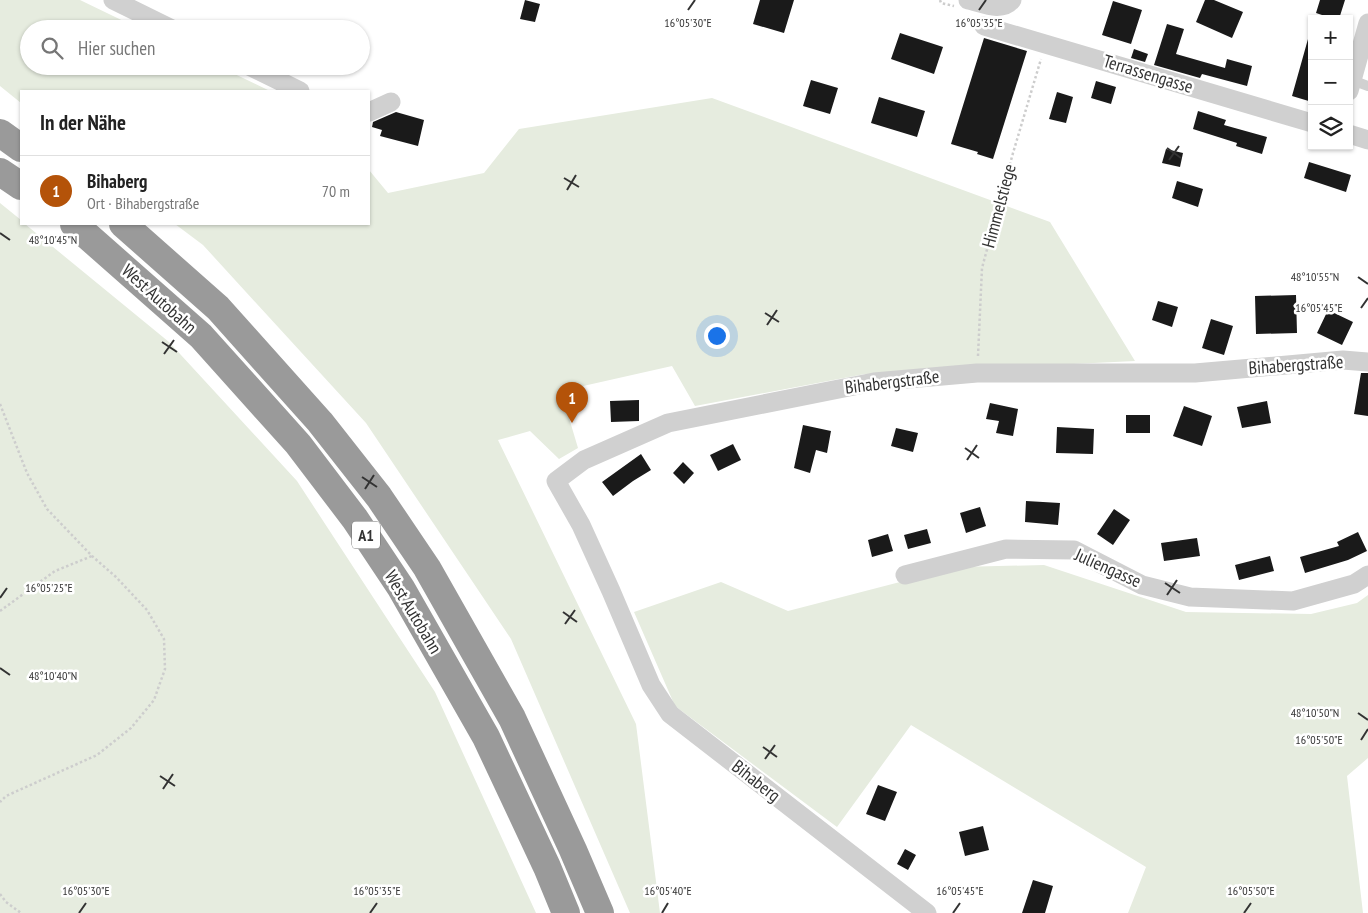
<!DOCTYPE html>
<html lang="de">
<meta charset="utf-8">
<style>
body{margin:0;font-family:"PT Sans Narrow",sans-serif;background:#f6f6f6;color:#222}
.controls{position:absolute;right:15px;top:15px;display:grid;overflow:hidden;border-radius:0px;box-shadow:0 1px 4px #0004}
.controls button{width:45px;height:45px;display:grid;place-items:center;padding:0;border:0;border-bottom:1px solid #e0e0e0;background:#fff;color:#222;font:25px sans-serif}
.you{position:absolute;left:716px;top:335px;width:18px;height:18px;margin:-12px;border:4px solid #fff;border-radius:50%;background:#1a73e8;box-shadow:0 0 0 8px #1a73e833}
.badge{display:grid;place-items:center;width:32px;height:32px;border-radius:50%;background:#b45309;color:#fff;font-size:16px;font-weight:700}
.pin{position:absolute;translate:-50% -41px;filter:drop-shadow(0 1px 2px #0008)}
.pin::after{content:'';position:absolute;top:26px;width:18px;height:15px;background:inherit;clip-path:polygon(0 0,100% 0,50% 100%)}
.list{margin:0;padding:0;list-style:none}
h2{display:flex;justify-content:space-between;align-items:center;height:65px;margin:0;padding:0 20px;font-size:21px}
h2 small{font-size:16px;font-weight:400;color:#767676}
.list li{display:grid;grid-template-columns:32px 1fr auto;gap:15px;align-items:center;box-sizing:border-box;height:70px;padding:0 20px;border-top:1px solid #e0e0e0}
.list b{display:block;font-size:19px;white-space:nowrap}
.list p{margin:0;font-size:16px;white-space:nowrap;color:#767676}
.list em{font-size:16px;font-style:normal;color:#767676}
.icon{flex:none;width:28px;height:28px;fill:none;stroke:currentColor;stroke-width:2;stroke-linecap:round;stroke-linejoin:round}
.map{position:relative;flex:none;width:1368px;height:913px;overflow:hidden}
.search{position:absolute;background:#fff;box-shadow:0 1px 4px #0004;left:20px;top:20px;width:350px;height:55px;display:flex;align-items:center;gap:12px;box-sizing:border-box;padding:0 18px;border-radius:28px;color:#767676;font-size:19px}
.panel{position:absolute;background:#fff;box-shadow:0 1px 4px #0004;left:20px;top:90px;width:350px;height:135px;border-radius:0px}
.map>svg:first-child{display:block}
</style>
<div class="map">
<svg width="1368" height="913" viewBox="0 0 1368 913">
<rect width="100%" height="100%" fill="#fff"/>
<path fill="#e6ecdf" d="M0,0h80l60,29h-111v37h189l52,25h-249v12l-21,-17z
M712,98l338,124 85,139 -270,13 -170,32 -23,-40 -111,25 17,57 -19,11 -29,-28 -32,9 138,284 24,189h-30l-119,-274 -145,-216 -163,-178 -28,-21h194v-54l19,23 96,-20 35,-44z
M0,203l21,17v4h4l144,118 128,139 138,211 101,221h-536z
M1044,565l142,47 125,2 46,-11 11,-8v163l-21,18 16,137h-235l18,-46 -235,-142 -74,102 -162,-121 -41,-94 87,-30 67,29 170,-44z"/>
<path fill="#1a1a1a" d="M525,0l15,4 -5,18 -15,-3z
M760,0h34l-10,33 -31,-9z
M1205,0h9l29,12 -11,26 -36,-16z
M1320,0h25l-6,19h-5l-18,-6z
M1113,1l29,9 -11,34 -29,-9z
M1167,24l17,5 -8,25 49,14 2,-9 25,7 -5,20 -45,-12 -2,4 -46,-13z
M900,33l43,14 -9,27 -43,-15z
M984,38l43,13 -34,108 -16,-5 1,-2 -27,-8z
M1308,39l4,1v62l-20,-6z
M1134,49l14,5 -3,8 -14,-4z
M811,80l27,8 -8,26 -27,-8z
M1096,81l20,6 -5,17 -20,-6z
M1057,92l16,5 -7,26 -17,-4z
M879,97l46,14 -8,26 -46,-14z
M1198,111l28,9 -2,5 43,12 -5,17 -26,-8 1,-3 -44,-14z
M396,112l28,8 -6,26 -38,-10 2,-6 -10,-3 1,-5z
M1166,149l17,4 -3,14 -18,-4z
M1309,162l42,13 -5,17 -42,-14z
M1177,181l26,8 -5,18 -26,-9z
M1296,295l1,38 -41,1 -1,-38z
M1158,301l20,6 -6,20 -20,-7z
M1328,310l25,12 -11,23 -25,-12z
M1211,319l22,7 -9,29 -22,-7z
M1361,373h7v43l-14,-2z
M639,400v21l-28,1 -1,-21z
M1267,401l4,22 -29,5 -5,-21z
M990,403l28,6 -5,27 -17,-3 3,-12 -13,-2z
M1184,406l28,10 -10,30 -29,-10z
M1126,415h24v18h-24z
M803,425l28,6 -4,22 -11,-3 -6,23 -16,-5z
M1057,427l37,2 -1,25 -37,-1z
M896,428l22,5 -5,19 -22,-6z
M733,444l8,16 -23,11 -8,-16z
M641,454l10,16 -18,11 -20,15 -11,-14z
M683,462l11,11 -10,11 -11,-11z
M1026,501l34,2 -2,22 -33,-3z
M980,507l6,19 -20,7 -6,-20z
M1114,509l16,11 -17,25 -16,-11z
M927,529l4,14 -23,6 -4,-14z
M1358,532l9,19 -19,9 -43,13 -5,-16 39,-11 -2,-4z
M888,534l5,17 -21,6 -4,-17z
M1197,538l3,18 -36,5 -3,-18z
M1270,556l4,15 -35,9 -4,-15z
M878,785l19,7 -12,29 -19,-7z
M983,826l6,24 -24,6 -6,-24z
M905,849l11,6 -8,15 -11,-6z
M1033,880l20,6 -8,27h-23z"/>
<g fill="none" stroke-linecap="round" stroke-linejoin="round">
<path stroke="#cdcdcd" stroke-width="2.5" stroke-dasharray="2.5 2.5" stroke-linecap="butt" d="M940,0l1,3 13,3
M978,356l4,-88 31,-115 28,-94
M0,404l27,69 20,36 45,47 24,21 31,33 17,29 1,30 -11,31 -23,28 -34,27 -91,41 -6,6
M0,611l55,-40 37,-15
M0,894l6,8 15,11"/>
<path stroke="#d0d0d0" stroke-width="10" d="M1352,80l16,6"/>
<path stroke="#d0d0d0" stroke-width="19" d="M113,0l59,29
M968,0c14,3 34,13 44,0
M984,26l328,97
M249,66l51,25
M1349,91l19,-68
M369,112l22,-10
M1349,134l19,6
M905,575l101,-26 68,1 68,35 48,12 103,4 61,-17 14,-9
M927,913l-257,-199 -19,-29 -40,-94 -30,-66 -25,-44 28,-21 84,-37 206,-41 103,-9h218l148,-13 25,2"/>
<path stroke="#9a9a9a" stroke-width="28" d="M0,133l21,15
M0,172l21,14
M74,224l127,112 97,108 57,75 46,69 85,149 61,130 19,46
M123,224l95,84 102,114 59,75 48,71 85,150 61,132 27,63"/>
</g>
<path fill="none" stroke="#333" stroke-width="2" d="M688,10l7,-10M979,10l7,-10M1167,148l14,10M1169,160l10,-14M564,178l15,9M567,190l9,-15M0,233l10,7M1358,277l10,7M1361,308l7,-10M765,313l14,9M767,325l10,-15M162,342l15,10M164,354l10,-14M965,448l14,10M967,460l10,-15M362,477l15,10M365,489l9,-14M1165,583l15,10M1167,595l10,-15M0,598l7,-10M563,612l14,10M565,624l10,-14M0,668l10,7M1358,713l10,7M1361,740l7,-11M763,747l14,10M765,759l10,-14M160,776l15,10M163,789l10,-15M79,913l7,-10M370,913l7,-10M662,913l6,-10M953,913l7,-10M1244,913l7,-10"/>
<g text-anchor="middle" stroke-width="5" stroke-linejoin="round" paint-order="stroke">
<rect fill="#fff" stroke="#707070" stroke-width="1" x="352" y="521.5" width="28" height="27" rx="4"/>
<g font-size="16" font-weight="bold" fill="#333">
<text x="366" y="541">A1</text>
</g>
<g font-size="18" fill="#333" stroke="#fff">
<text transform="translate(1148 74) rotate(17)" y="6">Terrassengasse</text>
<text transform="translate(999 206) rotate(-75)" y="6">Himmelstiege</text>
<text transform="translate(159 299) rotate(42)" y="6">West Autobahn</text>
<text transform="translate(1296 365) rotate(-4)" y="6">Bihabergstraße</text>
<text transform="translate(892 382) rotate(-7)" y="6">Bihabergstraße</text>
<text transform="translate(1108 568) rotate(24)" y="6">Juliengasse</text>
<text transform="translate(413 612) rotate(59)" y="6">West Autobahn</text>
<text transform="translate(756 781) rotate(38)" y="6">Bihaberg</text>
</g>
</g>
<g font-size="12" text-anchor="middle" fill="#333" stroke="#fff" stroke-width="5" stroke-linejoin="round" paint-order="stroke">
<text x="688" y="27">16°05'30"E</text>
<text x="979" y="27">16°05'35"E</text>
<text x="53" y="244">48°10'45"N</text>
<text x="1315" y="281">48°10'55"N</text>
<text x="1319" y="312">16°05'45"E</text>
<text x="49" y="592">16°05'25"E</text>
<text x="53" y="680">48°10'40"N</text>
<text x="1315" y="717">48°10'50"N</text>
<text x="1319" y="744">16°05'50"E</text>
<text x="86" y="895">16°05'30"E</text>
<text x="377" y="895">16°05'35"E</text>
<text x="668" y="895">16°05'40"E</text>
<text x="960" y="895">16°05'45"E</text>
<text x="1251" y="895">16°05'50"E</text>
</g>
</svg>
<div class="controls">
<button>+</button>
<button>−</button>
<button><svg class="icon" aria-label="layers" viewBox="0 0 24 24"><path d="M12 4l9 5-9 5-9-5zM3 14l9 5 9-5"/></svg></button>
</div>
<div class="you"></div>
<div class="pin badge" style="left:572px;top:423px">1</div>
<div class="search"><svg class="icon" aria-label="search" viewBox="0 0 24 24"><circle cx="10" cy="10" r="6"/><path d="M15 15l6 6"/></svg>Hier suchen</div>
<section class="panel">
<h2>In der Nähe<small></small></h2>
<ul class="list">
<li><span class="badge">1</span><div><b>Bihaberg</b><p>Ort · Bihabergstraße</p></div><em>70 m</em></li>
</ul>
</section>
</div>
